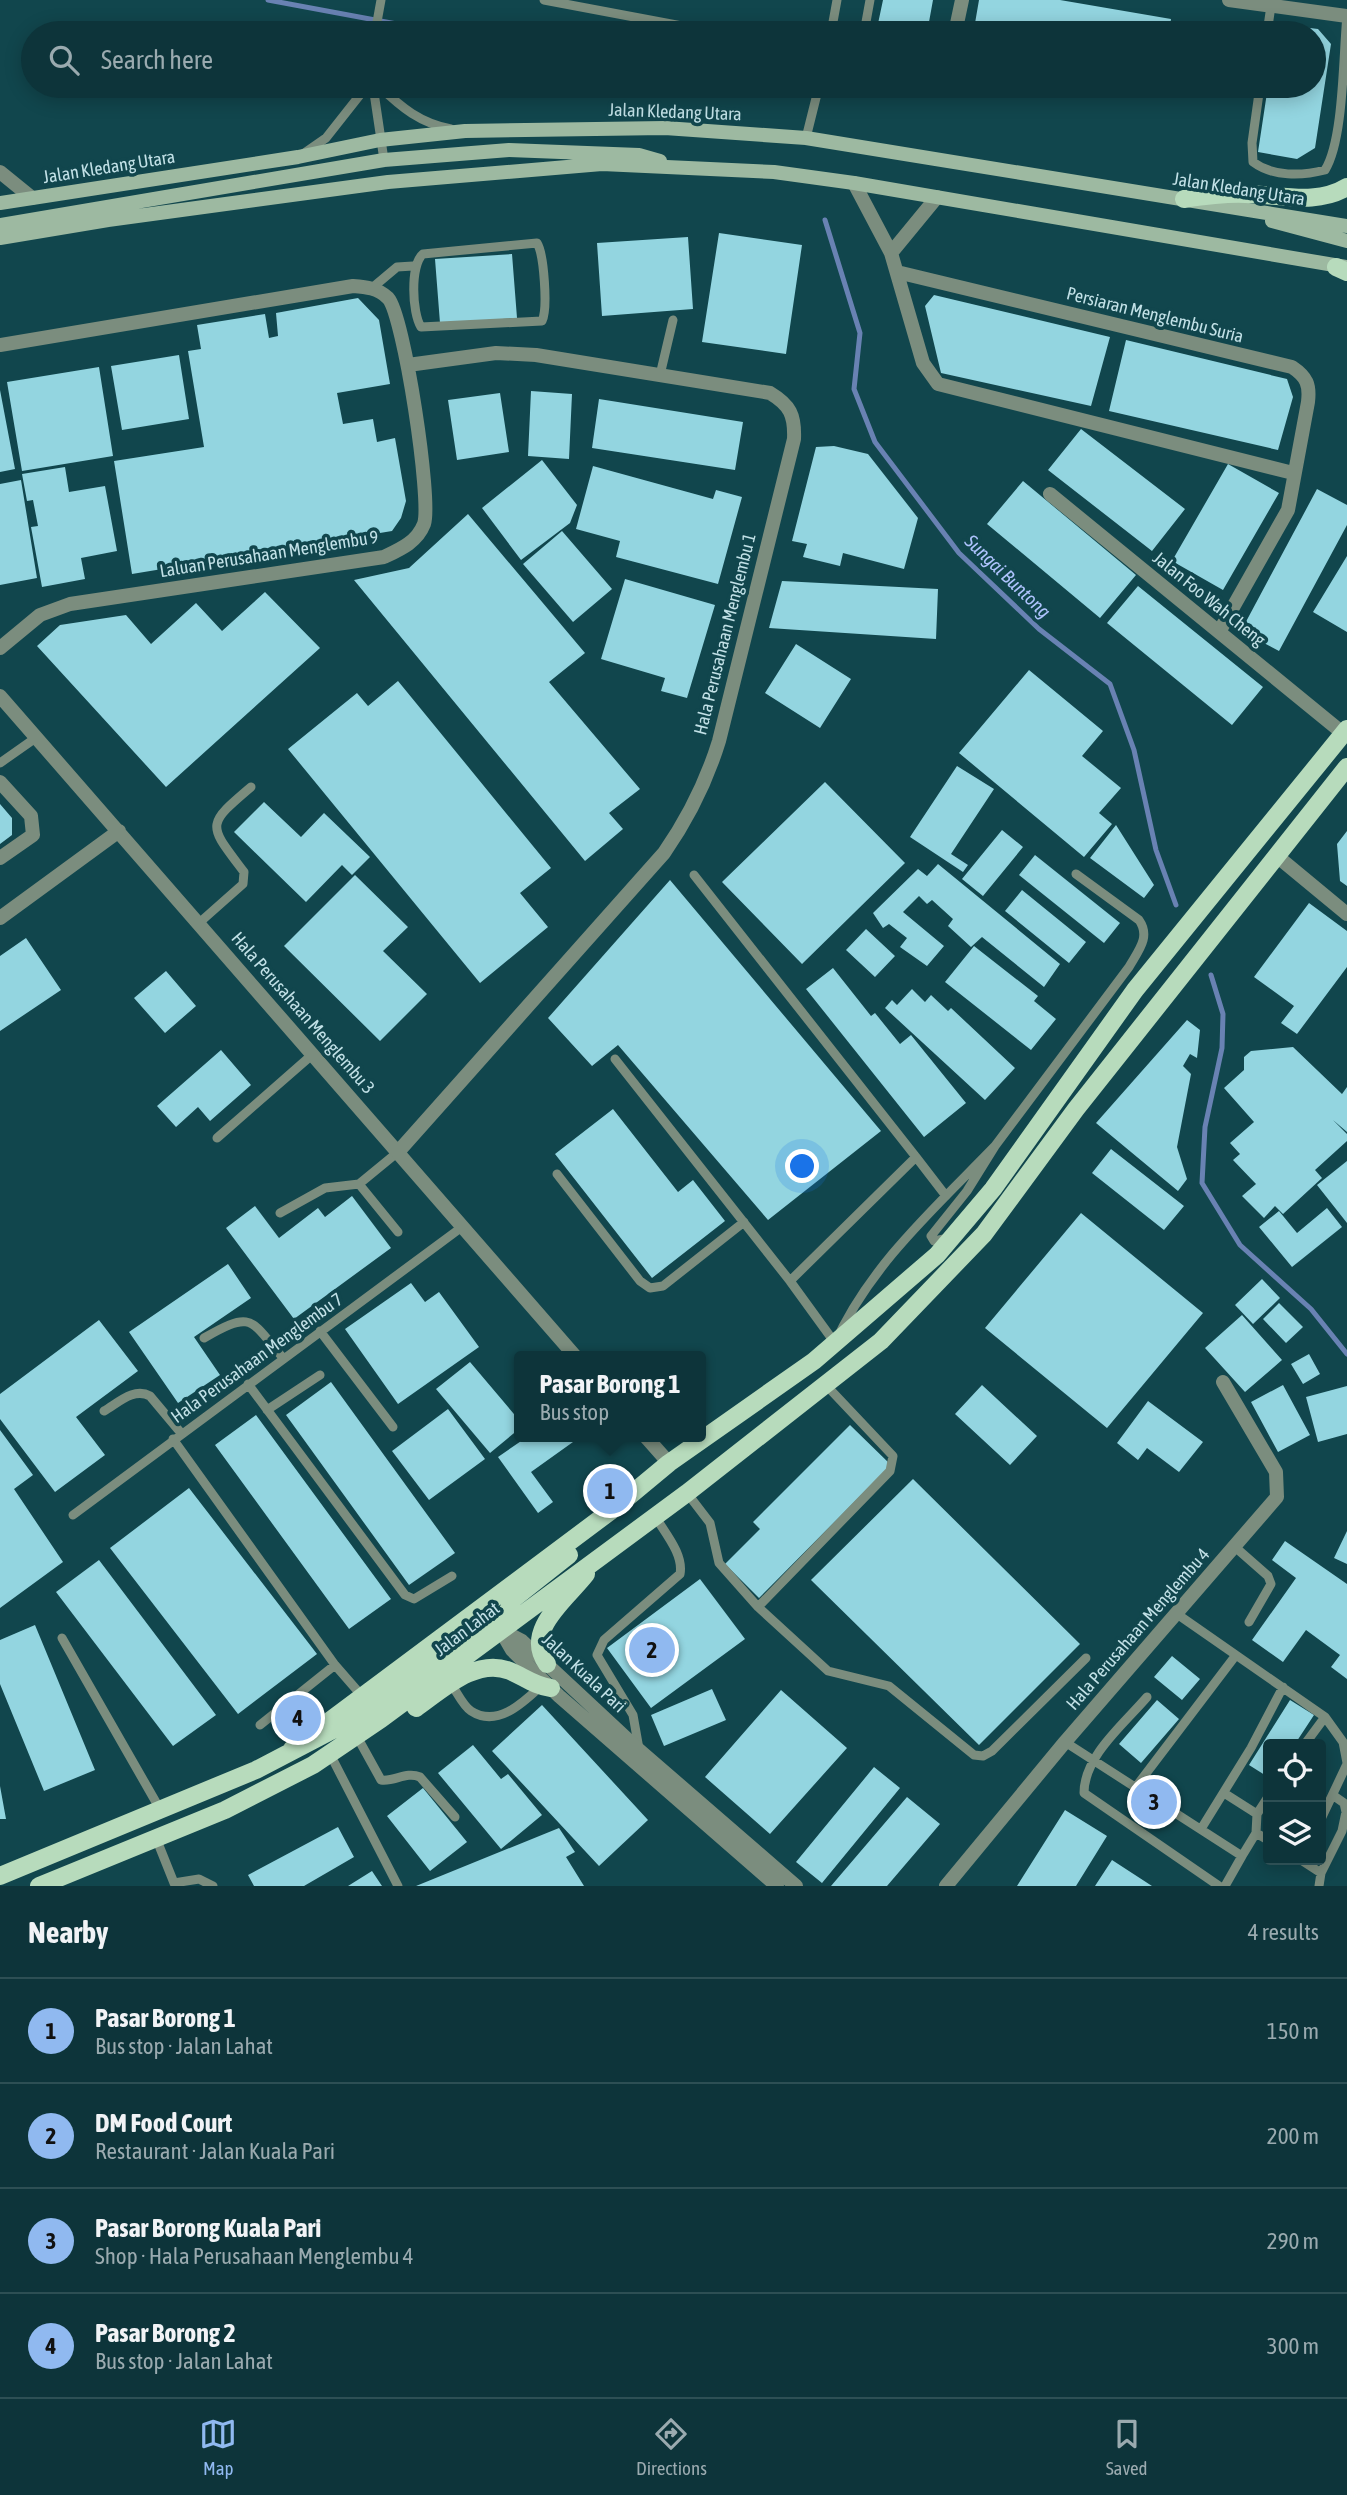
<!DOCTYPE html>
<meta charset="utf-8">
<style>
body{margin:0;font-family:"Asap Condensed",sans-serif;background:#163c42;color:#f1f3f6}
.controls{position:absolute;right:21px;bottom:21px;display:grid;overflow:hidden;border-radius:7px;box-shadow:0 4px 18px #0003}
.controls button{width:63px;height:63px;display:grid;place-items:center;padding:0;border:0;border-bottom:2px solid #2d4f54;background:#0d343a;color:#f1f3f6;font:35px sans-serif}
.you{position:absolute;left:803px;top:1167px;width:24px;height:24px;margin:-18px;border:5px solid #fff;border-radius:50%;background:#1a73e8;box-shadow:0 0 0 10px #1a73e833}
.badge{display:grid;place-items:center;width:46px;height:46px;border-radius:50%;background:#90b9f0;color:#111;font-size:23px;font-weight:700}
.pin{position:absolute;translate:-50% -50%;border:4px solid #fff;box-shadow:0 2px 7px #0006}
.popup{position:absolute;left:514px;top:1351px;width:192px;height:91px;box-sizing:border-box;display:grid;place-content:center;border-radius:7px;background:#0d343a;filter:drop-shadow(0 2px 5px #0005);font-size:23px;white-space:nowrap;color:#9aaaaf}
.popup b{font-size:26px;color:#f1f3f6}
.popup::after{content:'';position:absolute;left:50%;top:100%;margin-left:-14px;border:14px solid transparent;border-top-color:#0d343a}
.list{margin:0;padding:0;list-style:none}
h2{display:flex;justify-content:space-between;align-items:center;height:91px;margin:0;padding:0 28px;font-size:30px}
h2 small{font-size:23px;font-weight:400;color:#9aaaaf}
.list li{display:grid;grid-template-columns:46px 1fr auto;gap:21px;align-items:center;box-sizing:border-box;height:105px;padding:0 28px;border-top:2px solid #2d4f54}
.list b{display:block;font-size:26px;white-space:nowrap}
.list p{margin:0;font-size:23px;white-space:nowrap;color:#9aaaaf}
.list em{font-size:23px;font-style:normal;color:#9aaaaf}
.icon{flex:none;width:38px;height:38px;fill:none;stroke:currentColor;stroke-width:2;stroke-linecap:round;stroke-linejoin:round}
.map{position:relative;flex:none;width:1347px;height:1886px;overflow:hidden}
.search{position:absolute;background:#0d343a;box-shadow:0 4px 18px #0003;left:21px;right:21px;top:21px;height:77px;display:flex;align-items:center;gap:18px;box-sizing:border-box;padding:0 24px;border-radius:38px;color:#9aaaaf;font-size:26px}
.sheet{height:511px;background:#0d343a}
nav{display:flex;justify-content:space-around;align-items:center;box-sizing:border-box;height:98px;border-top:2px solid #2d4f54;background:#0d343a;font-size:19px;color:#9aaaaf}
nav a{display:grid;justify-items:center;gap:4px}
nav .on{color:#90b9f0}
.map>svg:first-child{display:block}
</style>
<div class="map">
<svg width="1347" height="1886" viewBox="0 0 1347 1886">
<rect width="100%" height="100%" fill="#11464d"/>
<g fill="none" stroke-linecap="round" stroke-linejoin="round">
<path stroke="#6982b3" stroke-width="5" d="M268,0l177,33
M723,86l40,7
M825,220l35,113 -6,56 21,53 84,111 80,76 71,55 24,66 22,100 20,55
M1211,975l12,39 -1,34 -17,79 -3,56 38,62 71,64 36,45"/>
</g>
<path fill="#93d5e0" d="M883,0h50l-6,33h-51z
M979,0h81l111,19 -2,14h-168l-27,-4z
M1278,24l40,5 13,15 -16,104 -18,11 -39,-7 10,-66h46v-53h-38z
M719,233l83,12 -16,109 -84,-12z
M688,237l5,72 -91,7 -5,-73z
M512,254l5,64 -77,5 -5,-64z
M934,295l176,42 -19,69 -150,-33 -16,-67z
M358,298l21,22 11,64 -53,9 6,31 30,-5 4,23 18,-4 11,63 -5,17 -9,13 -260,43 -18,-113 90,-14 -16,-96 13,-2 -4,-24 68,-11 4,24 9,-2 -2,-23z
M1126,340l161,39 6,18 -15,53 -169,-39z
M179,355l10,64 -67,11 -11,-64z
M99,367l14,89 -91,15 -15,-89z
M0,390l15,79 -15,3z
M531,391l41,3 -3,65 -41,-3z
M500,393l9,59 -52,8 -9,-60z
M599,399l144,23 -8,48 -143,-22z
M1081,429l104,80 -33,42 -104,-81z
M834,446l34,8 50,64 -14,51 -61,-16 -3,13 -37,-9 4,-13 -15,-3 24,-94z
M542,460l35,45 -7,18 -49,37 -39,-52z
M1228,464l51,29 -56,97 -51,-29z
M593,466l120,33 3,-9 26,7 -24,87 -102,-27 4,-16 -44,-12z
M65,467l4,25 36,-6 12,65 -36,7 4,21 -43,8 -11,-60 7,-1 -5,-26 -6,1 -5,-27z
M21,480l16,98 -37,7v-101z
M1023,481l113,94 -36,43 -113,-94z
M1317,489l30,16v20l-68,126 -38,-20z
M468,514l117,139 -36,29 91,107 -31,24 14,16 -38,32 -231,-281 55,-12z
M562,531l50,58 -39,33 -50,-58z
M1347,556v76l-34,-20z
M625,579l90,26 -28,93 -26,-7 4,-13 -64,-19z
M782,581l156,8 -2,50 -167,-11z
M1138,586l125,101 -31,38 -125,-102z
M265,592l55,56 -154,139 -129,-141 23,-21 66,-10 25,29 45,-41 26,28z
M796,644l55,35 -31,49 -55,-35z
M1029,670l74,61 -21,25 39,32 -22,25 13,11 -28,33 -125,-104z
M398,681l153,187 -31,25 28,34 -68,56 -192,-234 69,-56 11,13z
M957,766l37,23 -43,65 17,11 -5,7 -53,-35z
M825,782l80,81 -103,101 -80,-82z
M264,802l37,35 23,-24 46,44 -18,18 -10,-10 -36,37 -72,-70z
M0,804l12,14v17l-12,9z
M1116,825l38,60 -10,13 -54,-40z
M1002,830l21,17 -40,49 -21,-17z
M1347,831v55l-7,-5 -3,-37z
M1035,855l85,68 -16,20 -85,-68z
M938,864l122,100 -16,23 -62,-50 -11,10 -23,-21 5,-7 -21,-19 -5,4 -8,-8 -16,16 41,34 -17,20 -27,-19 7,-9 -18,-14 -6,4 -10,-15 45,-44 9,7z
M355,875l53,52 -25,24 44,43 -47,47 -96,-95z
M670,880l211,251 -113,89 -150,-175 -26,21 -44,-48z
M1022,890l64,52 -17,21 -64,-52z
M1309,903l38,28v36l-50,67 -16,-11 13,-17 -40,-29z
M866,929l29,27 -20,21 -29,-27z
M26,938l35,52 -61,41v-75z
M974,946l64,50 -4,5 22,18 -25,31 -86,-68z
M833,968l38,48 4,-3 25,31 11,-9 55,68 -42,34 -118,-148z
M166,971l30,35 -31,27 -31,-35z
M912,989l13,13 6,-7 17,16 3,-3 64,60 -30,32 -100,-92 7,-8 5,5z
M1187,1020l13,10 -3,28 -7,-4 -7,12 8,8 -14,73 10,32 -9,12 -82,-68z
M1293,1047l49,47 5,-7v45l-14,-12 14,14v7l-32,29 7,8 -39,36 -8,-8 -11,12 -22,-22 14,-12 -23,-24 7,-6 -10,-11 24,-21 -30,-34 20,-18v-13l7,-6z
M221,1050l30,35 -41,36 -12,-14 -22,20 -19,-21z
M613,1109l65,83 15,-12 32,41 -73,57 -97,-124z
M1111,1149l73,57 -20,24 -72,-57z
M1347,1161v62l-30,-38z
M352,1196l39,52 -97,71 -68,-91 29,-22 24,32 39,-30 7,9z
M1327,1208l15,19 -50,40 -33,-40 20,-16 18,22z
M1081,1213l122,100 -96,115 -122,-100z
M228,1264l23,34 -57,39 26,38 -42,28 -49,-71z
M1262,1279l18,19 -27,26 -18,-19z
M411,1283l14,19 14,-10 40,55 -81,57 -53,-75z
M1279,1303l24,24 -17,16 -23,-24z
M1242,1315l40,45 -37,32 -40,-44z
M99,1320l39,51 -62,46 29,38 -50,37 -55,-73v-25z
M1309,1354l11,20 -17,10 -12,-20z
M470,1362l49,58v9l-29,24 -54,-64z
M331,1382l124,171 -46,32 -123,-170z
M982,1385l55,51 -27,29 -55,-51z
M1283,1385l27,50 -32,17 -27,-50z
M1347,1386v48l-29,8 -12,-45z
M1148,1401l55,41 -24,30 -32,-24 -9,12 -21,-17z
M448,1409l37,50 -56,41 -37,-49z
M256,1415l135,184 -42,30 -134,-184z
M850,1425l41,40 -132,133 -34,-34 35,-35 -7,-7z
M0,1430l33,45 -19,14 49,73 -63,46z
M527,1437h42l4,5 -42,30 22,30 -15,11 -40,-56z
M913,1479l167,165 -101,101 -168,-165z
M189,1488l128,166 -79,60 -128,-166z
M1347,1531v33l-13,-6z
M1285,1541l62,43v95l-16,-12 9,-12 -34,-25 -23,32 -31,-22 44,-62 -24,-18z
M99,1560l117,155 -43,31 -117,-154z
M700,1579l45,60 -94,69 -44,-60z
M35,1625l60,145 -51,21 -44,-107v-44z
M1172,1656l28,23 -18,21 -28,-23z
M712,1689l14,31 -62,26 -13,-31z
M781,1690l66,58 -77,86 -65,-57z
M1157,1700l22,19 -38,44 -22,-19z
M1290,1700l24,15 -19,29h-27v33l-19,-12z
M542,1705l106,115 -49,46 -107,-115z
M473,1745l28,34 7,-5 34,41 -41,34 -63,-76z
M874,1767l26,21 -78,95 -26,-21z
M0,1786l6,33h-6z
M423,1788l44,54 -37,29 -43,-55z
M907,1797l33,27 -53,62h-56z
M1065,1810l42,26 -31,50h-59z
M338,1827l16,30 -50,29h-50l-6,-11z
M559,1828l16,24 -9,5 18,29h-168z
M1112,1860l40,26h-57z
M372,1871l10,15h-34z"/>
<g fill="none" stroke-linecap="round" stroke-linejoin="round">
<path stroke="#7b8d7e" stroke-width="9" d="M544,0l175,33
M375,33l6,-33
M831,33l6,-33
M864,33l6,-33
M1267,33l4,-27
M373,86l11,74
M379,86c23,22 41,37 72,43
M1260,86l-8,57 1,19c20,15 49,14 72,8 19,-30 18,-116 22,-154
M806,138l13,-52
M303,154l23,-16 41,-52
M537,243c7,11 11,66 5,78l-121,6c-9,-14 -11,-62 2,-73z
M372,288l25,-21 16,-1
M660,375l13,-55
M0,763l37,-26
M694,875l222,282
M199,923l44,-39 1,-12c-36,-48 -39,-46 7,-85
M615,1059l175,222
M217,1138l96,-84
M995,1146l134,-179c9,-16 22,-30 10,-47l-63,-46
M557,1174l83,107 10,7 13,-2 81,-64
M359,1184l39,48
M946,1196l-30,-39 -126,124 45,62c35,-78 101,-136 160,-197l-28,45 -36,45 3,5 15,-3
M280,1213l45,-25 34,-4 39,-32
M320,1331l73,96
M204,1338c49,-28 46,-19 79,20
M248,1384l157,211 9,4 38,-23
M267,1410l53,-35
M104,1411c14,-8 30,-24 46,-15l31,37
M173,1439l162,226 27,31
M687,1493l23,30 9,40 39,44 70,64 61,15 85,69 9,1 9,-5 94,-93
M73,1515l389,-288
M1235,1547l33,29 3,8 -22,38
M758,1607l132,-136 3,-15 -68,-72
M1177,1614l148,103 18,25 4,21
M62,1638l99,173
M451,1684c6,8 12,22 20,27 26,17 52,-8 69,-24
M1147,1697c-23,27 -63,59 -63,96l135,93
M260,1725l75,-60
M360,1742l21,38c14,2 25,-9 39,-3l35,40
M1065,1742l177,114 -17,30
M1305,1744l20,-27
M639,1749l-6,-34 -36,-60 7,-15 76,-66c4,-20 -16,-42 -25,-58
M331,1756l67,130
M1135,1788l101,-133
M1224,1793l33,21
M1321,1819l26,-55
M1201,1829l50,-81 32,-61
M1256,1833l1,-19 11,-17
M156,1838l18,45 25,-4 14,7
M1242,1856l14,-23 12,7
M1301,1860l20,13 -2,13
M1321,1873l21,-42 4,-19 -2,-9 -10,-7"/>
<path stroke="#7b8d7e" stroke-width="14" d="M1229,0l118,16
M955,33l7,-33
M0,172l32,26
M854,183l37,70 32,110 15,21 355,89
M891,253l46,-56
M897,272l395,95c15,10 18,18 16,35l-20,108 -69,122
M0,345l353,-59c13,1 25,2 35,12 16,17 44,203 36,226 -7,18 -23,25 -40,33l-314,47 -30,11 -40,33
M1050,494l294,240
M0,696l575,660
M0,782l31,34 2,19 -33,23
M1278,857l69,57
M0,918l119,-87
M398,1152l266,-299c25,-36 42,-70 55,-112l75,-302c1,-24 -4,-34 -24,-46l-234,-38 -40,-2 -88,12
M646,1437l23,26
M946,1886l119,-144 212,-245 -1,-25 -53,-90"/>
<path stroke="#7b8d7e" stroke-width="14" d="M501,1630l21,11 117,109 157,136
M501,1631l11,19 47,46 218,190"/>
<path stroke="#9db9a1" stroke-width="14" d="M0,203l298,-46 82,-17 85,-9 200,-3 141,10 541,88
M1272,221l75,20
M0,225l384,-65 125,-10 130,5 21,6
M0,238l108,-18 280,-38 214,-18 172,8 80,11 492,84"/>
<path stroke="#b7dbbc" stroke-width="18" d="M1184,199c20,-3 40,-6 61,-5 34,0 71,12 102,-7
M1336,267l11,5
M501,1630l11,-30 57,-45
M547,1664c-24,-34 19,-64 39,-90
M416,1708c26,-18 60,-51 94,-37 14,6 25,15 41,17
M292,1749l324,-242 53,-44 145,-102 123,-106 56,-66 142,-199 212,-261
M0,1876l256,-106 90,-47 120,-89 14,-5 21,1
M39,1886l186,-76 88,-45 68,-46 306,-226 194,-152 103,-107 92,-125 271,-342"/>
</g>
<g text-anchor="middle" stroke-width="7" stroke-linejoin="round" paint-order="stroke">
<g font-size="18" fill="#c2e1e7" stroke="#11464d">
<text transform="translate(675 112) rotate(2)" y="6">Jalan Kledang Utara</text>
<text transform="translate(109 167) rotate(-9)" y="6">Jalan Kledang Utara</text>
<text transform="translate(1239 189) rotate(9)" y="6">Jalan Kledang Utara</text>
<text transform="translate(1155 315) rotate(14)" y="6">Persiaran Menglembu Suria</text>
<text transform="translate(269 554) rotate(-9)" y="6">Laluan Perusahaan Menglembu 9</text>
<text transform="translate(1209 599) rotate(39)" y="6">Jalan Foo Wah Cheng</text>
<text transform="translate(725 634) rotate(-76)" y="6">Hala Perusahaan Menglembu 1</text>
<text transform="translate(303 1013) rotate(49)" y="6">Hala Perusahaan Menglembu 3</text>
<text transform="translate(257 1358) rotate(-36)" y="6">Hala Perusahaan Menglembu 7</text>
<text transform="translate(467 1629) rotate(-37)" y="6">Jalan Lahat</text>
<text transform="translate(1138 1629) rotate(-49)" y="6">Hala Perusahaan Menglembu 4</text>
<text transform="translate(584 1673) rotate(43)" y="6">Jalan Kuala Pari</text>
</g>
<g font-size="19" font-style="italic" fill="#aec3fd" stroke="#11464d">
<text transform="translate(1008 576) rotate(44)" y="7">Sungai Buntong</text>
</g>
</g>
</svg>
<div class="controls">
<button><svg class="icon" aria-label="locate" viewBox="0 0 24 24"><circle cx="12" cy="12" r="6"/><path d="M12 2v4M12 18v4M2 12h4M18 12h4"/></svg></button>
<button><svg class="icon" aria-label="layers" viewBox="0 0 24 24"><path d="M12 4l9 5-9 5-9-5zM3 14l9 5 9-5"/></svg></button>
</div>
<div class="you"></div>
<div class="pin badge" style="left:610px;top:1491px">1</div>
<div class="popup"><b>Pasar Borong 1</b>Bus stop</div>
<div class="pin badge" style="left:652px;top:1650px">2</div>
<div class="pin badge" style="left:1154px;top:1802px">3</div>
<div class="pin badge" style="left:298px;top:1718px">4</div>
<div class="search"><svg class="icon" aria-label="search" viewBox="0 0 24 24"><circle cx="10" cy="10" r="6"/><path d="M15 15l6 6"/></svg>Search here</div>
</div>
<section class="sheet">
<h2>Nearby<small>4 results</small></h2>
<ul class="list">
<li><span class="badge">1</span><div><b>Pasar Borong 1</b><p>Bus stop · Jalan Lahat</p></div><em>150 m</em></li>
<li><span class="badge">2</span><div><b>DM Food Court</b><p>Restaurant · Jalan Kuala Pari</p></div><em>200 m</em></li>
<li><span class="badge">3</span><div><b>Pasar Borong Kuala Pari</b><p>Shop · Hala Perusahaan Menglembu 4</p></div><em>290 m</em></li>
<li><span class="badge">4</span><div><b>Pasar Borong 2</b><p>Bus stop · Jalan Lahat</p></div><em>300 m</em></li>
</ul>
</section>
<nav>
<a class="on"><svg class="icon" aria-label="map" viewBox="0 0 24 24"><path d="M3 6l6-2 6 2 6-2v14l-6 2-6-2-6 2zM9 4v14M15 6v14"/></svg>Map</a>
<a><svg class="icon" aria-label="directions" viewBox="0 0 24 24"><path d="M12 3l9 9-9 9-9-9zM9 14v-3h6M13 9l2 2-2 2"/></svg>Directions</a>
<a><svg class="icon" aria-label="saved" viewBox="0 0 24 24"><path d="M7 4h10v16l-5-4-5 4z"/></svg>Saved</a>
</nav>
